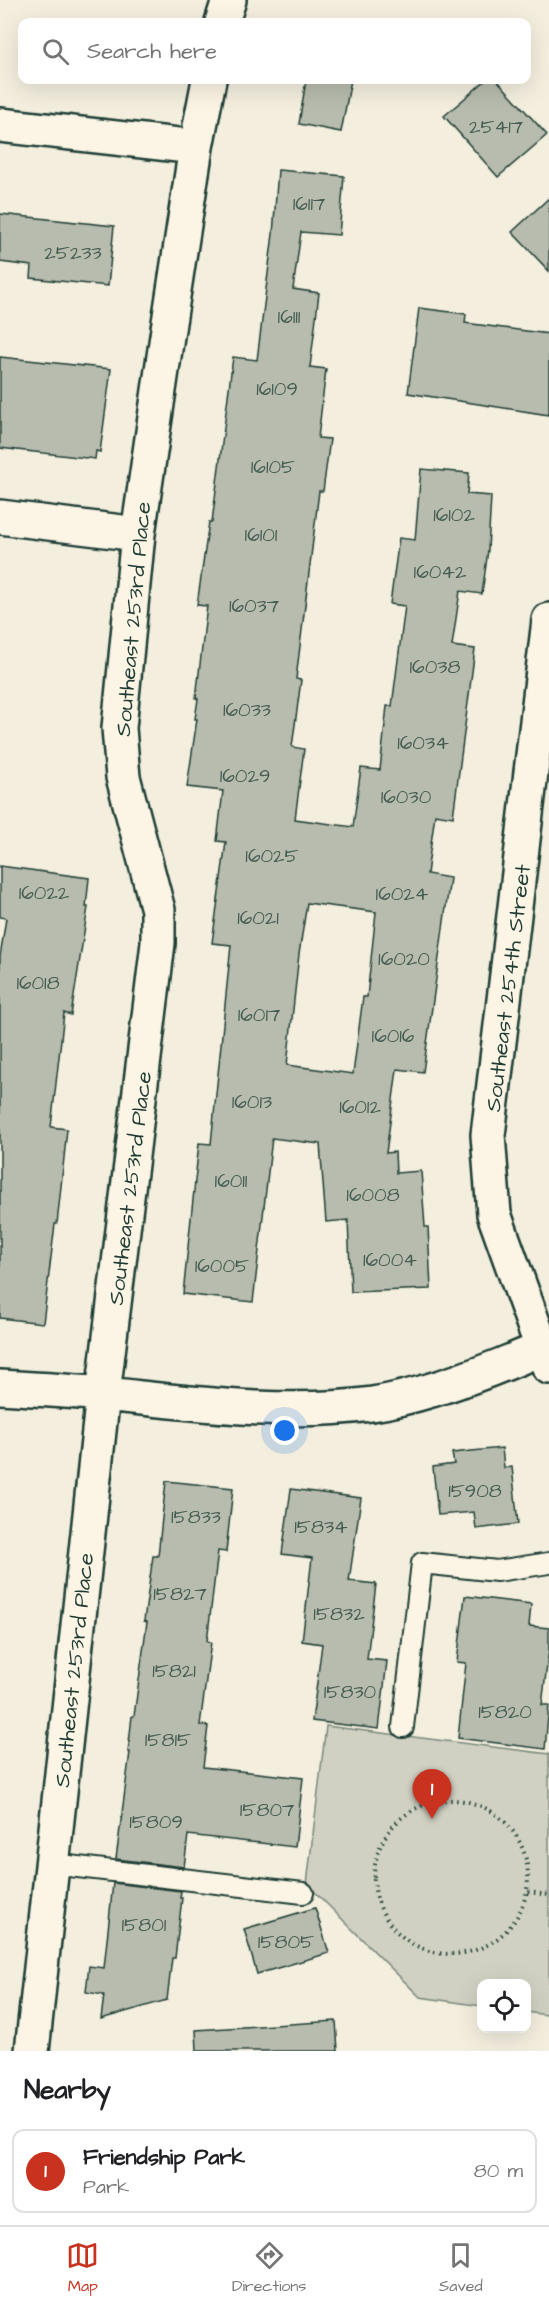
<!DOCTYPE html>
<style>
body{margin:0;font-family:"Architects Daughter",sans-serif;background:#f6f6f6;color:#202124}
.controls{position:absolute;right:18px;bottom:18px;display:grid;overflow:hidden;border-radius:12px;box-shadow:0 6px 24px #0002}
.controls button{width:54px;height:54px;display:grid;place-items:center;padding:0;border:0;border-bottom:2px solid #e0e0e0;background:#fff;color:#202124;font:30px sans-serif}
.you{position:absolute;left:285px;top:1431px;width:21px;height:21px;margin:-15px;border:4px solid #fff;border-radius:50%;background:#1a73e8;box-shadow:0 0 0 9px #1a73e833}
.badge{display:grid;place-items:center;width:39px;height:39px;border-radius:50%;background:#c8321e;color:#fff;font-size:20px;font-weight:700}
.pin{position:absolute;translate:-50% -50px;filter:drop-shadow(0 2px 3px #0008)}
.pin::after{content:'';position:absolute;top:32px;width:21px;height:18px;background:inherit;clip-path:polygon(0 0,100% 0,50% 100%)}
.list{margin:0;padding:0;list-style:none}
h2{display:flex;justify-content:space-between;align-items:center;height:78px;margin:0;padding:0 24px;font-size:26px}
h2 small{font-size:20px;font-weight:400;color:#757577}
.list li{display:grid;grid-template-columns:39px 1fr auto;gap:18px;align-items:center;box-sizing:border-box;height:84px;margin:0 12px 12px;padding:0 12px;border:2px solid #e0e0e0;border-radius:12px}
.list b{display:block;font-size:22px;white-space:nowrap}
.list p{margin:0;font-size:20px;white-space:nowrap;color:#757577}
.list em{font-size:20px;font-style:normal;color:#757577}
.icon{flex:none;width:33px;height:33px;fill:none;stroke:currentColor;stroke-width:2;stroke-linecap:round;stroke-linejoin:round}
.map{position:relative;flex:none;width:549px;height:2051px;overflow:hidden}
.search{position:absolute;background:#fff;box-shadow:0 6px 24px #0002;left:18px;right:18px;top:18px;height:66px;display:flex;align-items:center;gap:15px;box-sizing:border-box;padding:0 21px;border-radius:12px;color:#757577;font-size:22px}
.sheet{height:174px;background:#fff}
nav{display:flex;justify-content:space-around;align-items:center;box-sizing:border-box;height:84px;border-top:2px solid #e0e0e0;background:#fff;font-size:16px;color:#757577}
nav a{display:grid;justify-items:center;gap:3px}
nav .on{color:#c8321e}
.map>svg:first-child{display:block}
</style>
<div class="map">
<svg width="549" height="2051" viewBox="0 0 549 2051">
<rect width="100%" height="100%" fill="#f3eede"/>
<filter id="ink" filterUnits="userSpaceOnUse"><feTurbulence type="fractalNoise" baseFrequency=".0167" numOctaves="2"/><feDisplacementMap in="SourceGraphic" scale="12" xChannelSelector="R" yChannelSelector="G"/><feConvolveMatrix kernelMatrix="1 2 1 2 8 2 1 2 1" color-interpolation-filters="sRGB"/></filter>
<g filter="url(#ink)">
<path fill="#d0d1c2" stroke="#78877b" stroke-width="1.5" d="M326,1726l223,28v235l-3,26 -19,-3 -1,-28h-44l-1,22 -61,-9 -113,-113z"/>
<path fill="#b8bcae" stroke="#1f3d34" stroke-width="1.5" fill-rule="evenodd" d="M306,80h45l-10,52 -42,-8z
M486,80h11l50,55 -49,42 -54,-61z
M278,170l66,6 -5,59 -38,-3 -8,57 26,4 -9,74 16,2 -8,69 12,1 -7,52h-4l-23,188 5,1 -9,67 12,2 -9,70 58,8 8,-59 19,2 7,-64h5l13,-100 -15,-2 9,-66 16,2 6,-71 48,4 -2,21 24,2 -3,54 -6,44 -22,-3 -8,55 23,3 -22,168 -18,-3 -8,60 23,4 -27,194 -26,-3 -11,84 9,-1 1,21 25,-2 4,56h3l3,62 -80,3 -3,-72 -22,2 -6,-78 -48,-6 -19,164 -70,-8 16,-151 12,1 20,-199 -19,-2 14,-101 -9,-1 6,-50 -36,-4 10,-68h-2l3,-20 -2,-1 11,-92 -10,-1 12,-83h3l21,-165 24,3 16,-126zM307,903l69,9 -9,85h-4l-10,77 -66,-9 12,-111z
M549,198v73l-37,-39z
M0,214l114,12 -6,60 -77,-8 1,-12 -32,-4z
M419,308l47,6 -1,9 84,11v81l-141,-22z
M0,357l111,12 -11,83 -4,-1 -1,8 -95,-11z
M0,866l89,12 -3,29h2l-17,108 -7,-2 -13,114 16,2 -10,95h-2l-12,99 -43,-5v-361l6,-39 -6,-1z
M502,1448l2,20 8,-1 6,57 -42,5 -2,-17 -36,3 -5,-48 21,-3 -2,-11z
M166,1481l67,7 -7,64 -8,-1 -11,90 4,1 -11,83 8,1 -5,41 100,11 -8,69 -107,-12 -4,32 -68,-8 14,-107h-2l4,-36h2l13,-94 -3,-1 9,-65h5z
M291,1489l70,9 -12,83 27,3 -9,75 20,2 -8,68 -67,-8 10,-77 -20,-3 10,-83 -30,-4z
M465,1596l66,8 -2,22 20,2v21l-7,56h7l-4,44 -87,-11 8,-75 -9,-1z
M113,1883l68,8 -1,7h2l-7,60h-3l-5,42 -66,19 3,-24 -18,-3 3,-26 15,2z
M315,1908l14,45 -72,21 -13,-45z
M336,2021l2,30h-141l-1,-21z"/>
<g fill="none" stroke-linecap="round" stroke-linejoin="round">
<defs>
<path id="service" d="M403,1727l19,-164 75,8 52,-8
M52,1864l251,29"/>
<path id="minor" d="M222,22l7,-22
M0,125l196,22
M0,517l138,17
M549,620l-61,515 6,79 55,153
M0,1387c35,2 70,4 104,7 89,9 179,22 268,10 56,-8 125,-36 177,-59
M32,2051l71,-657 55,-451v-33l-35,-133 -4,-49 19,-194 30,-205 28,-182 13,-67"/>
</defs>
<use href="#service" stroke="#1f3d34" stroke-width="24"/>
<use href="#minor" stroke="#1f3d34" stroke-width="38"/>
<path stroke="#1f3d34" stroke-width="4" stroke-dasharray="1.5 4.5" stroke-linecap="butt" d="M374 1877a77 77 0 1 1 154 0a77 77 0 1 1-154 0Z
M528,1892l21,3"/>
<use href="#service" stroke="#fcf5e5" stroke-width="20"/>
<use href="#minor" stroke="#fcf5e5" stroke-width="33"/>
</g>
</g>
<g text-anchor="middle" stroke-width="5" stroke-linejoin="round" paint-order="stroke">
<g font-size="20" fill="#455d52">
<text x="496" y="133">25417</text>
<text x="309" y="210">16117</text>
<text x="73" y="259">25233</text>
<text x="289" y="323">16111</text>
<text x="277" y="395">16109</text>
<text x="273" y="473">16105</text>
<text x="454" y="521">16102</text>
<text x="261" y="541">16101</text>
<text x="440" y="578">16042</text>
<text x="254" y="612">16037</text>
<text x="435" y="673">16038</text>
<text x="247" y="716">16033</text>
<text x="423" y="749">16034</text>
<text x="245" y="782">16029</text>
<text x="406" y="803">16030</text>
<text x="272" y="862">16025</text>
<text x="44" y="899">16022</text>
<text x="402" y="900">16024</text>
<text x="258" y="924">16021</text>
<text x="404" y="965">16020</text>
<text x="38" y="989">16018</text>
<text x="259" y="1021">16017</text>
<text x="393" y="1042">16016</text>
<text x="252" y="1108">16013</text>
<text x="360" y="1113">16012</text>
<text x="231" y="1187">16011</text>
<text x="373" y="1201">16008</text>
<text x="390" y="1266">16004</text>
<text x="222" y="1272">16005</text>
<text x="475" y="1497">15908</text>
<text x="196" y="1523">15833</text>
<text x="321" y="1533">15834</text>
<text x="180" y="1600">15827</text>
<text x="339" y="1620">15832</text>
<text x="174" y="1677">15821</text>
<text x="350" y="1698">15830</text>
<text x="505" y="1718">15820</text>
<text x="168" y="1746">15815</text>
<text x="267" y="1816">15807</text>
<text x="156" y="1828">15809</text>
<text x="144" y="1931">15801</text>
<text x="286" y="1948">15805</text>
</g>
<g font-size="22" fill="#1f3d34" stroke="#fcf5e5">
<text transform="translate(132 619) rotate(-85)" y="8">Southeast 253rd Place</text>
<text transform="translate(507 988) rotate(-83)" y="8">Southeast 254th Street</text>
<text transform="translate(129 1188) rotate(-83)" y="8">Southeast 253rd Place</text>
<text transform="translate(73 1670) rotate(-84)" y="8">Southeast 253rd Place</text>
</g>
</g>
</svg>
<div class="controls">
<button><svg class="icon" aria-label="locate" viewBox="0 0 24 24"><circle cx="12" cy="12" r="6"/><path d="M12 2v4M12 18v4M2 12h4M18 12h4"/></svg></button>
</div>
<div class="you"></div>
<div class="pin badge" style="left:432px;top:1819px">1</div>
<div class="search"><svg class="icon" aria-label="search" viewBox="0 0 24 24"><circle cx="10" cy="10" r="6"/><path d="M15 15l6 6"/></svg>Search here</div>
</div>
<section class="sheet">
<h2>Nearby<small></small></h2>
<ul class="list">
<li><span class="badge">1</span><div><b>Friendship Park</b><p>Park</p></div><em>80 m</em></li>
</ul>
</section>
<nav>
<a class="on"><svg class="icon" aria-label="map" viewBox="0 0 24 24"><path d="M3 6l6-2 6 2 6-2v14l-6 2-6-2-6 2zM9 4v14M15 6v14"/></svg>Map</a>
<a><svg class="icon" aria-label="directions" viewBox="0 0 24 24"><path d="M12 3l9 9-9 9-9-9zM9 14v-3h6M13 9l2 2-2 2"/></svg>Directions</a>
<a><svg class="icon" aria-label="saved" viewBox="0 0 24 24"><path d="M7 4h10v16l-5-4-5 4z"/></svg>Saved</a>
</nav>
